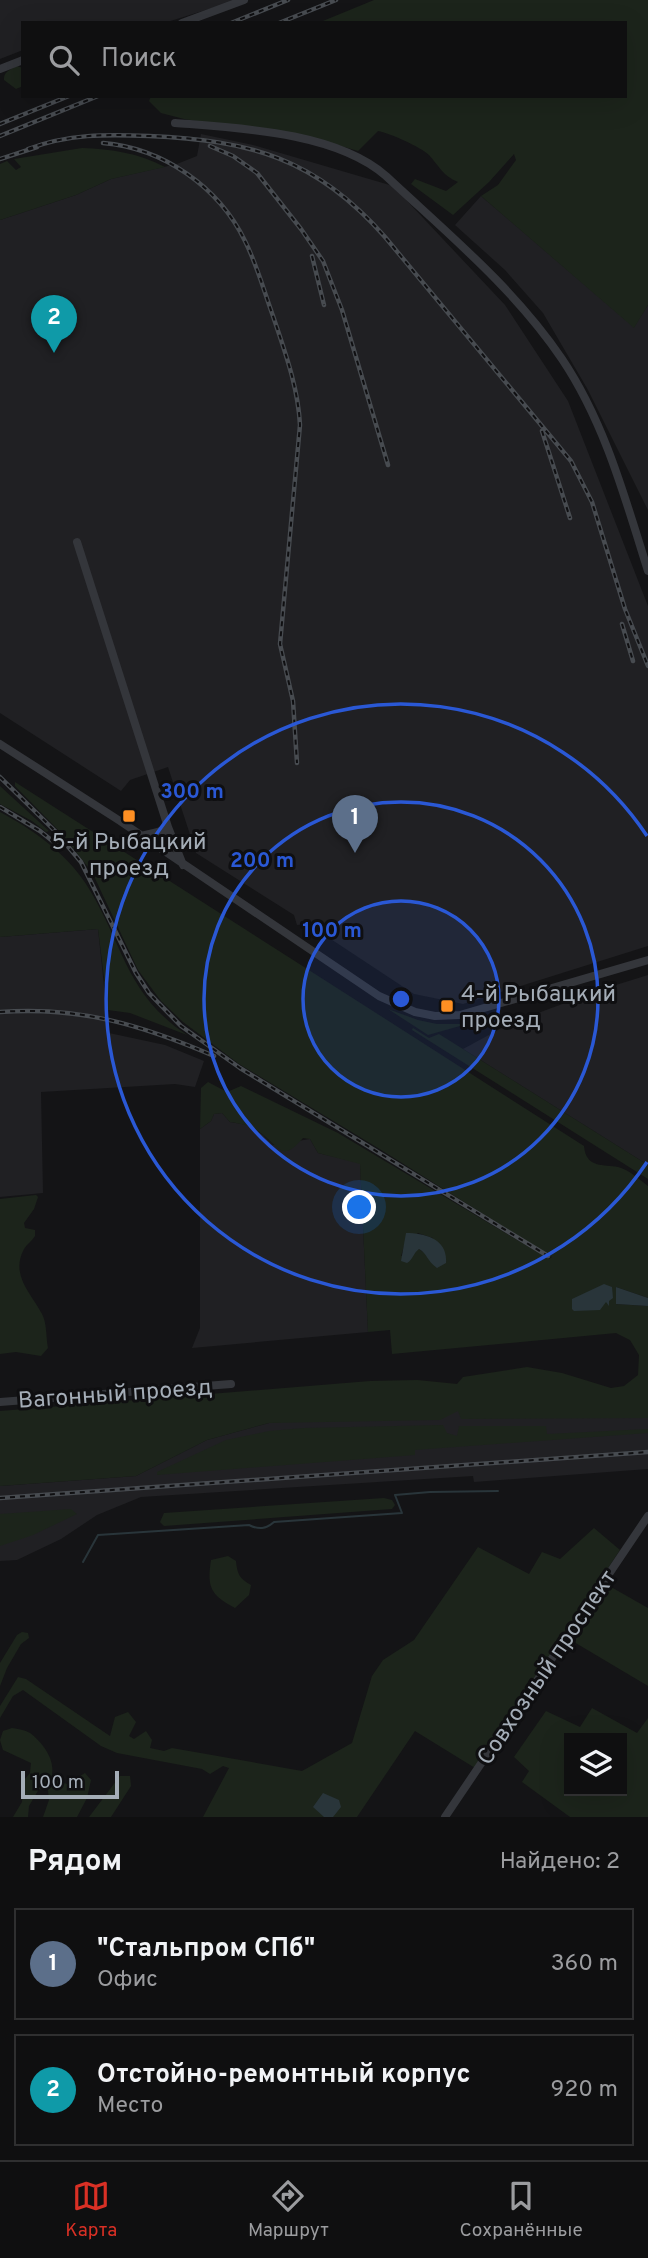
<!DOCTYPE html>
<html lang="ru">
<meta charset="utf-8">
<style>
body{margin:0;font-family:Overpass,sans-serif;background:#1d1d1e;color:#f1f3f6}
.controls{position:absolute;right:21px;bottom:21px;display:grid;overflow:hidden;border-radius:0px;box-shadow:0 7px 28px #0002}
.controls button{width:63px;height:63px;display:grid;place-items:center;padding:0;border:0;border-bottom:2px solid #2f2f30;background:#0f0f10;color:#f1f3f6;font:35px sans-serif}
.scale{position:absolute;left:21px;bottom:18px;width:98px;box-sizing:border-box;padding-left:7px;border:4px solid #a4adb7;border-top:0;font-size:19px;line-height:24px;white-space:nowrap;color:#a4adb7;-webkit-text-stroke:5px #0f0f11;paint-order:stroke}
.you{position:absolute;left:360px;top:1208px;width:24px;height:24px;margin:-18px;border:5px solid #fff;border-radius:50%;background:#1a73e8;box-shadow:0 0 0 10px #1a73e833}
.badge{display:grid;place-items:center;width:46px;height:46px;border-radius:50%;background:#d93025;color:#fff;font-size:23px;font-weight:700}
.pin{position:absolute;translate:-50% -58px;filter:drop-shadow(0 2px 4px #0008)}
.pin::after{content:'';position:absolute;top:37px;width:24px;height:21px;background:inherit;clip-path:polygon(0 0,100% 0,50% 100%)}
.list{margin:0;padding:0;list-style:none}
h2{display:flex;justify-content:space-between;align-items:center;height:91px;margin:0;padding:0 28px;font-size:30px}
h2 small{font-size:23px;font-weight:400;color:#9b9c9f}
.list li{display:grid;grid-template-columns:46px 1fr auto;gap:21px;align-items:center;box-sizing:border-box;height:112px;margin:0 14px 14px;padding:0 14px;border:2px solid #2f2f30;border-radius:0px}
.list b{display:block;font-size:26px;white-space:nowrap}
.list p{margin:0;font-size:23px;white-space:nowrap;color:#9b9c9f}
.list em{font-size:23px;font-style:normal;color:#9b9c9f}
.icon{flex:none;width:38px;height:38px;fill:none;stroke:currentColor;stroke-width:2;stroke-linecap:round;stroke-linejoin:round}
.map{position:relative;flex:none;width:648px;height:1817px;overflow:hidden}
.search{position:absolute;background:#0f0f10;box-shadow:0 7px 28px #0002;left:21px;right:21px;top:21px;height:77px;display:flex;align-items:center;gap:18px;box-sizing:border-box;padding:0 24px;border-radius:0px;color:#9b9c9f;font-size:26px}
.sheet{height:343px;background:#0f0f10}
nav{display:flex;justify-content:space-around;align-items:center;box-sizing:border-box;height:98px;border-top:2px solid #2f2f30;background:#0f0f10;font-size:19px;color:#9b9c9f}
nav a{display:grid;justify-items:center;gap:4px}
nav .on{color:#d93025}
.map>svg:first-child{display:block}
</style>
<div class="map">
<svg width="648" height="1817" viewBox="0 0 648 1817">
<rect width="100%" height="100%" fill="#141416"/>
<path fill="#202023" d="M0,0h238l-74,23h-141v27l-23,9z
M201,134l52,11 140,41 112,119 63,96 80,205v340l-185,58 -49,-10 -106,-70 -11,1 -3,-10 -98,-62 -28,-86 -38,13 -9,11 -121,-78v-493l76,-25 35,-16 66,-15 20,-8z
M481,196l153,131 14,-22v205l-60,-120 -45,-77 -38,-43 -50,-45z
M98,929l11,104 56,12 39,16 -9,26 -20,-3 -134,8 2,101 -43,4v-260z
M648,975v190l-185,-116 48,-26 92,-34z
M222,1113l8,9 18,3 15,10 10,10 37,-6 8,14 42,10 8,169 -176,16 8,-20v-199l11,-8 3,-7z
M442,1408l206,10v51l-174,13 -1,-6 -332,21 -44,18 -36,24 -44,21 -17,1v-75l136,-10 71,-36 62,-17z"/>
<path fill="#1c241b" fill-rule="evenodd" d="M374,0h274v305l-14,23 -153,-132 17,-11 18,-25 -2,-6 -25,28 -36,33 -42,-31 4,-5 31,12 12,-9c-14,-5 -20,-17 -29,-27 -8,-8 -40,-22 -51,-24l-20,20 -31,-9 -143,-23 -23,-6 -12,-12 2,-5h474v-73h-307z
M17,66l6,2v18l-7,3 -12,-9c-1,-8 7,-11 13,-14z
M82,148c30,1 56,5 83,19l-54,12 -35,16 -76,25v-56l7,-3 9,9 5,-3 -7,-8z
M15,782l569,364c2,23 20,18 34,21 10,2 22,13 30,19v112l-32,-11v17l32,2v112l-187,1 -3,-8 -18,9 -171,3 -62,17 -71,36 -136,10v-75l370,-30 47,-1 40,4 6,-7 64,-10 35,6 49,15 13,-2 14,-11 1,-20 -9,-15 -14,-7 -224,21 -2,-24 -22,2 -8,-168 -42,-11 -8,-14 -7,-1c-21,25 -24,9 -41,-4 -10,-8 -19,-10 -32,-12l-8,-9 -8,1 -3,7 -11,8 1,-41 7,-6 19,10 14,-6 97,47 211,126 3,-2 -174,-109 -139,-84 -56,-42 -22,-21 -23,-31 -46,-98 -32,-40 -45,-46zM418,1233l15,5 -10,14 -4,-3 -18,7 3,-10z
M0,786l49,45 -3,1 -14,-11 -32,-17z
M0,812c32,17 66,41 86,72 37,57 38,109 101,151l-57,-22 -22,-3 -10,-81 -98,8z
M388,1009l30,11 19,4h30l-39,11z
M413,1028l16,10 10,-4 209,131v14l-236,-149z
M36,1195l2,2 -4,12 -10,14 1,5 10,2v6c-3,5 -8,8 -11,13 -14,26 7,44 18,65 5,9 4,24 6,34l-7,8 -25,-4 -16,2v-155z
M443,1425l4,8 10,3 2,-10h87l1,8 101,-5v4l-233,17v5l-258,20v-3l69,-32 43,-9 35,-3z
M384,1498l8,2 3,5 -3,4 -228,17 -4,-4 4,-9z
M71,1509l6,5 -44,21 -33,11v-32z
M594,1528l26,22 -145,218 -60,-37 -58,86h-154l26,-49 -6,-2 -13,8 -8,-5 -85,-16 -16,-7 -78,-56 -10,6 -13,22v-12l18,-29 8,2 84,57 5,-19 13,-5 8,10 -7,14 5,3 12,-8 6,9 -2,8 14,3 8,-3 130,23 50,-28 20,-67 11,-16 31,-20 64,-93 51,27 13,-22 18,7z
M228,1556l8,5c1,13 4,18 15,24l-2,10 -14,13c-25,-13 -28,-21 -24,-48z
M611,1587l37,21v78l-74,-44z
M22,1632l6,1 1,5 -8,6 -14,24 -7,18v-23l17,-28z
M592,1708l45,25 11,-15v99h-78l-48,-35 7,-11 -15,-14 32,-46 34,16zM622,1738v53h-53v-53z
M12,1728c6,1 13,2 18,5 12,9 25,26 22,41l6,7 9,3 18,-11 6,7 -4,18 -10,19h-34l6,-17 -1,-10 -9,-1 -10,17 -1,11h-15l9,-15 1,-21 7,-8 1,-10 -28,-13 -3,-10 3,-9z
M120,1776h10l1,10 -20,31h-22z"/>
<path fill="#29353a" d="M406,1233c19,0 42,6 40,30l-9,5c-10,-7 -10,-15 -18,-19 -6,4 -6,11 -12,14l-6,-2z
M604,1284l8,3 1,11 -4,3v5l-3,-4 -6,8 -26,1 -2,-2v-10z
M616,1287l32,11v8l-32,-2z
M323,1793l16,7 2,7 -8,10h-9l-11,-10z"/>
<g fill="none" stroke-linecap="round" stroke-linejoin="round">
<path stroke="#29353a" stroke-width="2" d="M83,1562l15,-27 151,-10c10,5 17,4 25,-3l128,-9 -7,-18 35,-3 68,-1"/>
<path stroke="#34363b" stroke-width="8" d="M182,23l62,-23
M0,69l23,-9
M175,123c64,5 161,9 211,53 61,57 129,113 176,183 43,64 63,139 86,212
M77,542l91,285 -4,11 -7,9
M0,744l120,77 259,175 36,16 20,4 25,-1 188,-55
M141,836l17,-4 10,-5 15,38
M0,1402l231,-18
M445,1817l203,-301"/>
<defs>
<path id="rail" d="M231,23l57,-23
M279,23l57,-23
M0,124l69,-28
M0,136l98,-40
M103,143c60,5 116,44 142,98 12,24 19,50 28,75 12,36 25,71 27,109l-20,219 13,57 4,62
M210,146l23,10 24,17 44,56 22,32 19,49 46,155
M28,149c40,-15 78,-15 121,-13 100,4 167,22 236,101l186,224 21,41 33,107 23,57
M0,159l37,-12
M312,256l12,49
M542,431l28,87
M622,624l11,37
M0,777l55,54 26,31 55,111 13,20 32,33 59,42 308,188
M0,807l40,24 15,12
M0,1012c79,-6 142,13 214,44
M0,1498l648,-46"/>
</defs>
<use href="#rail" stroke="#474b50" stroke-width="4.5"/>
<use href="#rail" stroke="#0f0f11" stroke-width="2" stroke-dasharray="5" stroke-linecap="butt"/>
</g>
<circle cx="401" cy="999" r="98" fill="#2a58d5" fill-opacity=".12"/>
<g fill="none" stroke="#2a58d5" stroke-width="3.5">
<circle cx="401" cy="999" r="98"/>
<circle cx="401" cy="999" r="197"/>
<path d="M647 1162A295 295 0 1 1 647 836"/>
</g>
<g fill="#fe8f23" stroke="#0f0f11" stroke-width="2.5">
<rect x="122" y="809" width="14" height="14" rx="3.5"/>
<rect x="440" y="999" width="14" height="14" rx="3.5"/>
</g>
<g text-anchor="middle" stroke-width="6" stroke-linejoin="round" paint-order="stroke">
<g font-size="23" fill="#a4adb7" stroke="#0f0f11">
<text x="129" y="849">5-й Рыбацкий<tspan x="129" dy="26">проезд</tspan></text>
<text x="461" y="1001" text-anchor="start">4-й Рыбацкий<tspan x="461" dy="26">проезд</tspan></text>
</g>
<g font-size="23" fill="#a4adb7" stroke="#0f0f11">
<text transform="translate(115 1393) rotate(-4)" y="8">Вагонный проезд</text>
<text transform="translate(546 1667) rotate(-56)" y="8">Совхозный проспект</text>
</g>
</g>
<circle cx="401" cy="999" r="10" fill="#2a58d5" stroke="#0f0f11" stroke-width="3.5"/>
<g font-size="21" text-anchor="middle" font-weight="bold" fill="#2a58d5" stroke="#0f0f11" stroke-width="6" stroke-linejoin="round" paint-order="stroke">
<text x="192" y="798">300 m</text>
<text x="262" y="867">200 m</text>
<text x="332" y="937">100 m</text>
</g>
</svg>
<div class="controls">
<button><svg class="icon" aria-label="layers" viewBox="0 0 24 24"><path d="M12 4l9 5-9 5-9-5zM3 14l9 5 9-5"/></svg></button>
</div>
<div class="scale">100 m</div>
<div class="you"></div>
<div class="pin badge" style="left:355px;top:853px;background:#5c6f8a">1</div>
<div class="pin badge" style="left:54px;top:353px;background:#0f9aa8">2</div>
<div class="search"><svg class="icon" aria-label="search" viewBox="0 0 24 24"><circle cx="10" cy="10" r="6"/><path d="M15 15l6 6"/></svg>Поиск</div>
</div>
<section class="sheet">
<h2>Рядом<small>Найдено: 2</small></h2>
<ul class="list">
<li><span class="badge" style="background:#5c6f8a">1</span><div><b>&quot;Стальпром СПб&quot;</b><p>Офис</p></div><em>360 m</em></li>
<li><span class="badge" style="background:#0f9aa8">2</span><div><b>Отстойно-ремонтный корпус</b><p>Место</p></div><em>920 m</em></li>
</ul>
</section>
<nav>
<a class="on"><svg class="icon" aria-label="map" viewBox="0 0 24 24"><path d="M3 6l6-2 6 2 6-2v14l-6 2-6-2-6 2zM9 4v14M15 6v14"/></svg>Карта</a>
<a><svg class="icon" aria-label="directions" viewBox="0 0 24 24"><path d="M12 3l9 9-9 9-9-9zM9 14v-3h6M13 9l2 2-2 2"/></svg>Маршрут</a>
<a><svg class="icon" aria-label="saved" viewBox="0 0 24 24"><path d="M7 4h10v16l-5-4-5 4z"/></svg>Сохранённые</a>
</nav>
